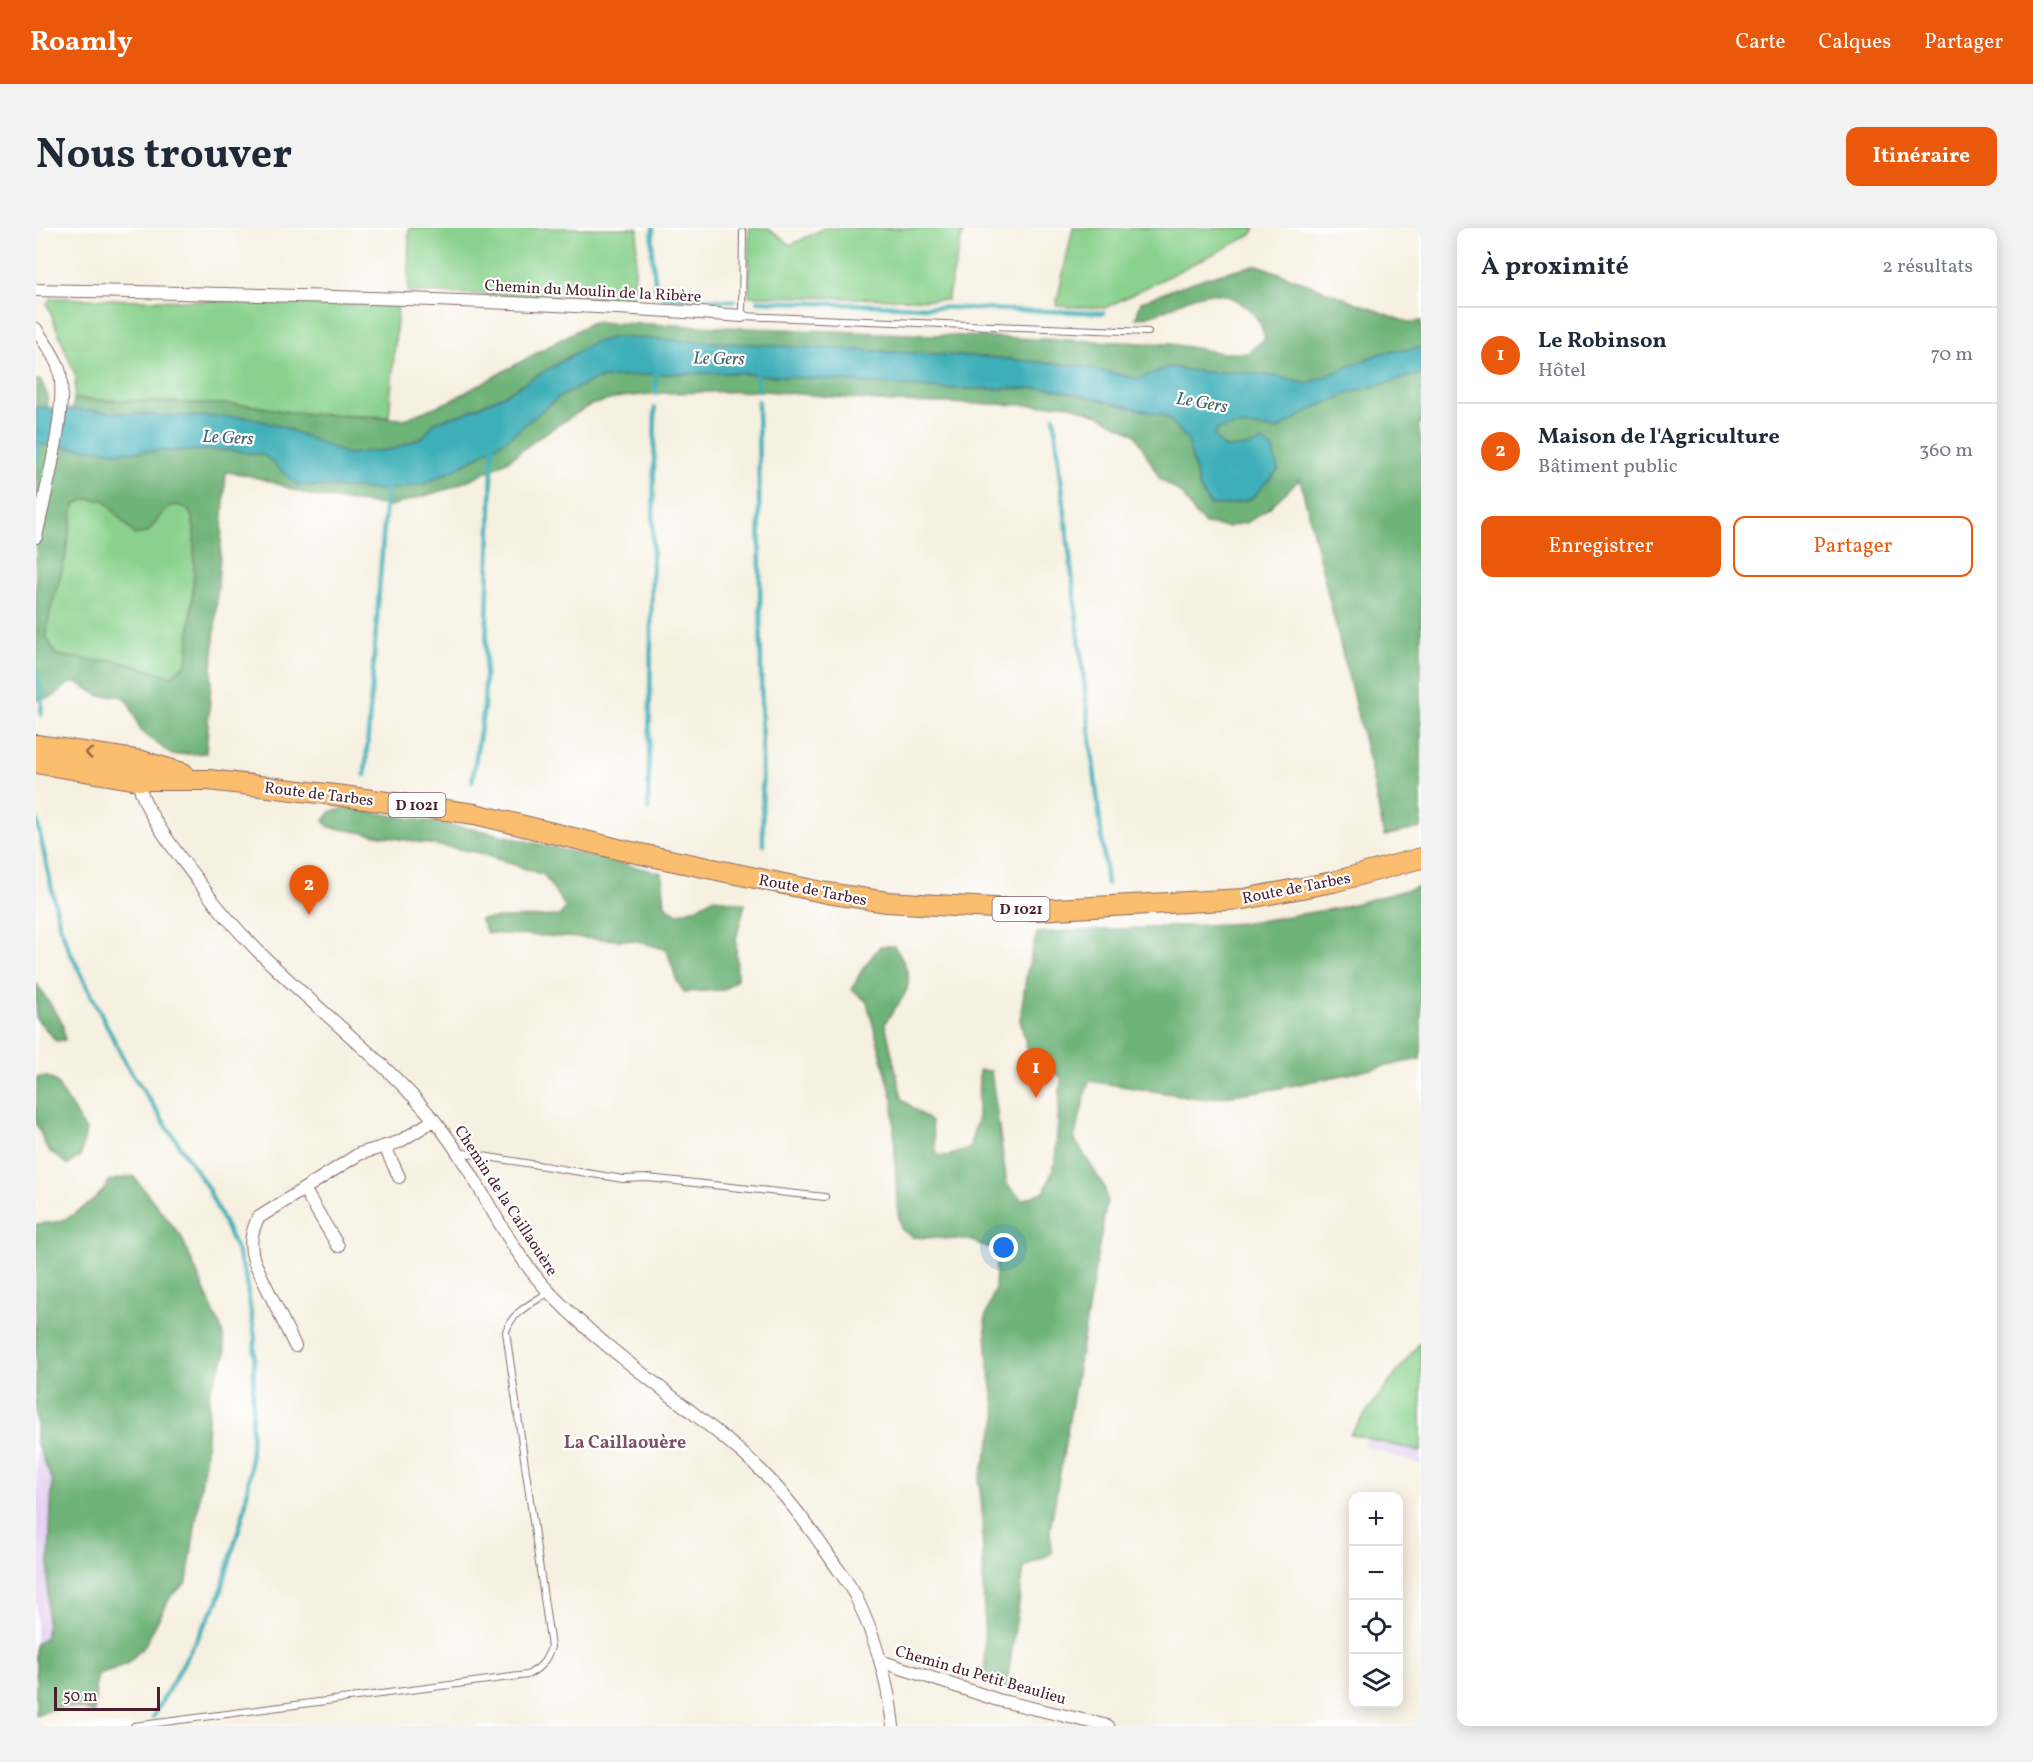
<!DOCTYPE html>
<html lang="fr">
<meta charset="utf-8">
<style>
body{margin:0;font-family:Vollkorn,serif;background:#f2f2f3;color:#1f2937}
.controls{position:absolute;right:18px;bottom:18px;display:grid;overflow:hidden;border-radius:12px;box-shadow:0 3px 15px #0003}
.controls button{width:54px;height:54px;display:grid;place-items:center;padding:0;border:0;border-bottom:2px solid #e0e1e3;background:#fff;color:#1f2937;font:30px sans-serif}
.scale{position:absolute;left:18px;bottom:15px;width:106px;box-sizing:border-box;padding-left:6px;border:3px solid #4a1f2b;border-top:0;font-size:16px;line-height:21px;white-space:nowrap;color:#4a1f2b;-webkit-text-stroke:4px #fff;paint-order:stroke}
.you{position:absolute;left:968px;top:1020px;width:21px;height:21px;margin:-15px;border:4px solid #fff;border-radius:50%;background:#1a73e8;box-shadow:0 0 0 9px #1a73e833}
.badge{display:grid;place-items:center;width:39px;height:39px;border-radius:50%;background:#ea580c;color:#fff;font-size:20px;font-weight:700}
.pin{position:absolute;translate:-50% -50px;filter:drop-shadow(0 2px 3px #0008)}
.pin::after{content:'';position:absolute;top:32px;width:21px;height:18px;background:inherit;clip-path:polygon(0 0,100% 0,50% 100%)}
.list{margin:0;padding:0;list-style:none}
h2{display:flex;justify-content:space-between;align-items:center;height:78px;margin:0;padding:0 24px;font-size:26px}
h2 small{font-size:20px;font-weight:400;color:#747a83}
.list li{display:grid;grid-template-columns:39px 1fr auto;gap:18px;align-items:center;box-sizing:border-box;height:96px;padding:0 24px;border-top:2px solid #e0e1e3}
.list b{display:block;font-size:22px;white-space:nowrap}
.list p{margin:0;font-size:20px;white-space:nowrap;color:#747a83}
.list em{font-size:20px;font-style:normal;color:#747a83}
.actions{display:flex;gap:12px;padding:18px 24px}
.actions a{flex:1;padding:14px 0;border:2px solid #ea580c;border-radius:12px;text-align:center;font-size:21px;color:#ea580c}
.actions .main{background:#ea580c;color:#fff}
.icon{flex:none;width:33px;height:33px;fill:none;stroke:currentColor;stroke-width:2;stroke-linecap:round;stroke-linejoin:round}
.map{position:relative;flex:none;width:1385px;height:1498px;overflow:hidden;border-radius:12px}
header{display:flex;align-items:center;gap:36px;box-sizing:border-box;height:84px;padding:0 30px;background:#ea580c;color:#fff}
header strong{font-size:28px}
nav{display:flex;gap:33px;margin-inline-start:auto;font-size:21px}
.intro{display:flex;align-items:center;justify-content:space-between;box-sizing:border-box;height:144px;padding:0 36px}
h1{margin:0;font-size:42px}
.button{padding:15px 27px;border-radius:12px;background:#ea580c;color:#fff;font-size:21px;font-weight:700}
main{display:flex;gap:36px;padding:0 36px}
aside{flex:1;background:#fff;border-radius:12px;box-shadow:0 3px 15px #0003}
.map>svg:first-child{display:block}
</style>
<header>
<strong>Roamly</strong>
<nav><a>Carte</a><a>Calques</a><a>Partager</a></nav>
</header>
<div class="intro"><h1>Nous trouver</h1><a class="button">Itinéraire</a></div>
<main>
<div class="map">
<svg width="1385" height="1498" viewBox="0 0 1385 1498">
<rect width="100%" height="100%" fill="#fff"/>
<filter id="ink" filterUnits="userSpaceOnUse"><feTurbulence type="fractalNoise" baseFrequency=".0167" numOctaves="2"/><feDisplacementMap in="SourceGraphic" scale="12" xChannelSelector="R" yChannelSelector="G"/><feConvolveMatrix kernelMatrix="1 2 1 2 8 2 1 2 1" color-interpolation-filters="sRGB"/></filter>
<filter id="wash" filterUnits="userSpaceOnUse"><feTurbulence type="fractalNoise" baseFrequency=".008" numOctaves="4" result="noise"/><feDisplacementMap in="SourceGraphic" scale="24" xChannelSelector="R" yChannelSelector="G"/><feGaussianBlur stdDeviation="1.35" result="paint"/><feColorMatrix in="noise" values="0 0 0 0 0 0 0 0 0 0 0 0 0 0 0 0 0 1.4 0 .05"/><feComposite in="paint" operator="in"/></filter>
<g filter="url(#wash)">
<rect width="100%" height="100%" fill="#f6f0e0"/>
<path fill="#e4d3f2" d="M1385,1136v101l-58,-20z
M0,1213l16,40 -6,155 -10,8z"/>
<path fill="#89d18c" stroke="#6a785c" stroke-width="1.5" d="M373,0h229l-5,72 -225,-8z
M713,0h18l24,17 33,-17h140l-17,72 -198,-4z
M1037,0h183l-5,7 -146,73 -49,-2z
M15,70l347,7 -9,112 -94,-4 -46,-8 -175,-6 2,-22 -29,-73z
M50,271l18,1 31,35c9,-7 30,-30 41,-30 6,0 12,4 15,9 9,20 -2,122 -4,149l-16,13 -58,-16 -15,1 -42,-6 -10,-19 4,-25 14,-47 10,-60z
M1385,1113v111l-71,-18z"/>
<path fill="#6eb378" stroke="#5c6952" stroke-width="1.5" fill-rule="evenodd" d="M1222,37l151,58 12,-2v27l-41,5 -73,32 -28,-8 -39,-5h-38l-33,-5 -30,12 -60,-13 -94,-9 -370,-20 -22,6 -89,52 -41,19 -28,8 -12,15 -28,12 -48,5 -59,-25 -40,-12 -84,-1 -92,-6 2,-11 175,6 46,8 110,6 47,-19 140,-78 579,22 51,9h26l17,-15c-4,-16 -10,-25 -23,-34 -41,-29 -67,11 -106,14l5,-16c38,-16 76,-30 117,-37z
M701,145l206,16 107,-1 116,28 21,23 13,50 9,15 18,1 24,-7 27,-28 -14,-29 -18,6 -23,1 -9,-12 4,-8c20,-4 39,-1 59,2l37,-22 38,-16 69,-18v49l-3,1 3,16v388l-37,8 -13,-66 -71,-291 -31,29 -21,14 -21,5 -22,-3 -11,-11 -11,-18 -23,-16 -25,-45 -34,-18 -35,-12 -25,1 -150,-3 -126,-11 -102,2 -42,4 -31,8 -48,30 -32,24 -22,12 -40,18 -58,17 -79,-10 -42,-15 -26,-7 -17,-2 -20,281 -34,2 -31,-24 -13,-30 -7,-5h-21l-24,-14 -8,2 -15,13 -17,3v-256l85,8 107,-2 36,5 34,30 89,5 119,-50 53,-43 36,-18 56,-5zM50,271l18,1 31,35 12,-2c7,-7 13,-19 21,-25 7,-6 19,-2 23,7 9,20 -2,120 -4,148l-16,13 -58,-16 -15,1 -42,-6 -10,-19 4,-25 14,-47 10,-59z
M0,152l5,1 7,16v11l-12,-1z
M312,580l136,23 178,42 3,32 12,9 21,-7 17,-9 30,6 -9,35 1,40 -13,11 -40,2 -7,-11 -10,-31 -29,-9 -151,-8 -7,-14 79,-3 7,-8 -22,-33 -68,-23 -147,-25 -5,-7 8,-9z
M1385,658v173l-141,29 -75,11 -116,-18 -15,58 30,47 3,14 -57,330 2,23 -28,15 -18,122 -21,-7 -3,-174 -3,-28 18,-63 -9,-56 -3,-44 10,-30 2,-37 -28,-11 -57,-3 -11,-8 -4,-23 -4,-106 -26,-98 -15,-13 10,-19 18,-24h14c26,39 13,44 -9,77l17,76 29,23 6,33 11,1 21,-7 9,-32 1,-47 12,1 16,114 16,15 22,-9 10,-29 6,-85 -20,-12 -13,-13 -8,-32 7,-49 10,-38 209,-10 92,-15z
M0,755l26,39 3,18 -9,1 -20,-23z
M1,849h11l8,5 30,49 -5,24 -13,10 -21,-16 -11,-27z
M97,948l48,60 41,95 4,23 -16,36 -4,62 -19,130 -16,14 -26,49 -18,19 -30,11 -3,38c-22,-8 -37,-7 -58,3v-72l10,-8 6,-155 -16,-40v-217c8,-1 17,-1 24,-3 14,-5 45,-27 49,-40z"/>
<path fill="#3eafb8" stroke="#446772" stroke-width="1.5" d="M579,109l370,20 94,9 59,13 31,-12 33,5h38l39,5 28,7 74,-31 40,-5v26l-69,18 -38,16 -37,22c-20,-3 -39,-6 -59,-1l-4,7 9,12 23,-1 17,-6 10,9 5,20 -27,29 -24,6h-17l-10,-16 -13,-50 -21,-23 -115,-28 -108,1 -206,-16 -86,1 -56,5 -36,18 -53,43 -50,29 -32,15 -37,6 -90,-5 -33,-30 -36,-5 -107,2 -85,-8v-37l128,9 84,1 40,12 59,25 48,-5 28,-12 12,-15 28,-8 41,-19 89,-52z"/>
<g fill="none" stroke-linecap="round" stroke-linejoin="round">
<path stroke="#3eafb8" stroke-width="4.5" d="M617,0l-1,26 4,36
M627,69l71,4
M722,73l345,12
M721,143l1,19
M620,166v-25
M722,173l5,444
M1018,188l53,468
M0,232l4,-21
M0,446l6,17 -1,24
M329,547l22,-290
M436,554l12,-75 9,-264
M612,581l7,-401
M0,589l24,109 9,24 58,116 80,121 29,61 9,27 10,62 -5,134 -5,37 -27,93 -65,116"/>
</g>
</g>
<g filter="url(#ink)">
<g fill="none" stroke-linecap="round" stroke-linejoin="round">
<defs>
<path id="service" d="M707,4l-1,84 406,16
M422,924l165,27 25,-1 177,19
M98,1498l393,-51c14,-7 19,-14 24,-28l-45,-315c5,-20 27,-29 43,-40"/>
<path id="minor" d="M0,62c236,5 471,9 706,26
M0,101c7,12 19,26 23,40 10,35 -15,129 -23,168
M103,546c-5,27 43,85 59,107 65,92 164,153 236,239 45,54 68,124 118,175 55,57 122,100 182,151 39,32 69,71 97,113 8,12 17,23 24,36 20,41 33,86 38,131
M349,919l14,30
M268,961l34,57
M259,1118l-41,-85c-5,-16 -3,-28 4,-43l101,-64 40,-12 35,-22
M844,1433l118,39 110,26"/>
<path id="primary" d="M0,517l106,16 41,12
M0,535l102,17h71l134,16 132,18 147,36 205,43 60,9 67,4 82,4 208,-11 89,-17 88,-24"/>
</defs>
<use href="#service" stroke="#86686a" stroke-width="8"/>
<use href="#minor" stroke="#86686a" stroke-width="14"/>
<use href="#primary" stroke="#86686a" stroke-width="22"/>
<use href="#service" stroke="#fff" stroke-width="6"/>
<use href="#minor" stroke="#fff" stroke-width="12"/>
<use href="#primary" stroke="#fbbd6e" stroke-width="20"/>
</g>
<defs><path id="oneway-chevron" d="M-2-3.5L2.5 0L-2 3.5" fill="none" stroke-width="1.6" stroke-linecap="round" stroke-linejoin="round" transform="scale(1.5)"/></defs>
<use stroke="#9a6649" href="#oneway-chevron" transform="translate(53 525) rotate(-171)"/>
</g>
<g text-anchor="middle" stroke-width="4.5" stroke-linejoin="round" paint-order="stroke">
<g fill="#fff" stroke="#80626b" stroke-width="1.5">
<rect x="352.5" y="565" width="57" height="24" rx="4.5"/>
<rect x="956.5" y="669" width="57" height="24" rx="4.5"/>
</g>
<g font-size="15" font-weight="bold" fill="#4a1f2b">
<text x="381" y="582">D 1021</text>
<text x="985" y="686">D 1021</text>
</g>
<g font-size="16" fill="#4a1f2b" stroke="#fff">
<text transform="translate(557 62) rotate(3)" y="6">Chemin du Moulin de la Ribère</text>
<text transform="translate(283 565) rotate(7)" y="6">Route de Tarbes</text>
<text transform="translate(1260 659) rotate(-11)" y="6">Route de Tarbes</text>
<text transform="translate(777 661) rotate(11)" y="6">Route de Tarbes</text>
<text transform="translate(471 972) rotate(57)" y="6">Chemin de la Caillaouère</text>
<text transform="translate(945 1446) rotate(16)" y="6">Chemin du Petit Beaulieu</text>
</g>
<g font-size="18" font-style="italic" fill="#45606a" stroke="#fff">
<text transform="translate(683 130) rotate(1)" y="6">Le Gers</text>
<text transform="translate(1166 174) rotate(10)" y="6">Le Gers</text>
<text transform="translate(192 209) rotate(3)" y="6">Le Gers</text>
</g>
<g font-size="18" font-weight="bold" fill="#7e5067" stroke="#fff">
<text x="589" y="1220">La Caillaouère</text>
</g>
</g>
</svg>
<div class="controls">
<button>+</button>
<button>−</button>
<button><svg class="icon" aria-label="locate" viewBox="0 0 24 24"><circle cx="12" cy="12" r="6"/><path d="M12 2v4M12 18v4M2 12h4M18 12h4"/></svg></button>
<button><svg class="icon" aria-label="layers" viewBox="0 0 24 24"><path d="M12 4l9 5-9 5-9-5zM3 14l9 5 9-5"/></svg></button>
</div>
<div class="scale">50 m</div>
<div class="you"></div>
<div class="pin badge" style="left:1000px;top:870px">1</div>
<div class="pin badge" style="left:273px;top:687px">2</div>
</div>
<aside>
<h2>À proximité<small>2 résultats</small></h2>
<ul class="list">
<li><span class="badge">1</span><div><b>Le Robinson</b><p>Hôtel</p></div><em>70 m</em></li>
<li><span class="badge">2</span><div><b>Maison de l'Agriculture</b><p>Bâtiment public</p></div><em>360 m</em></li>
</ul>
<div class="actions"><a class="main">Enregistrer</a><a>Partager</a></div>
</aside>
</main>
